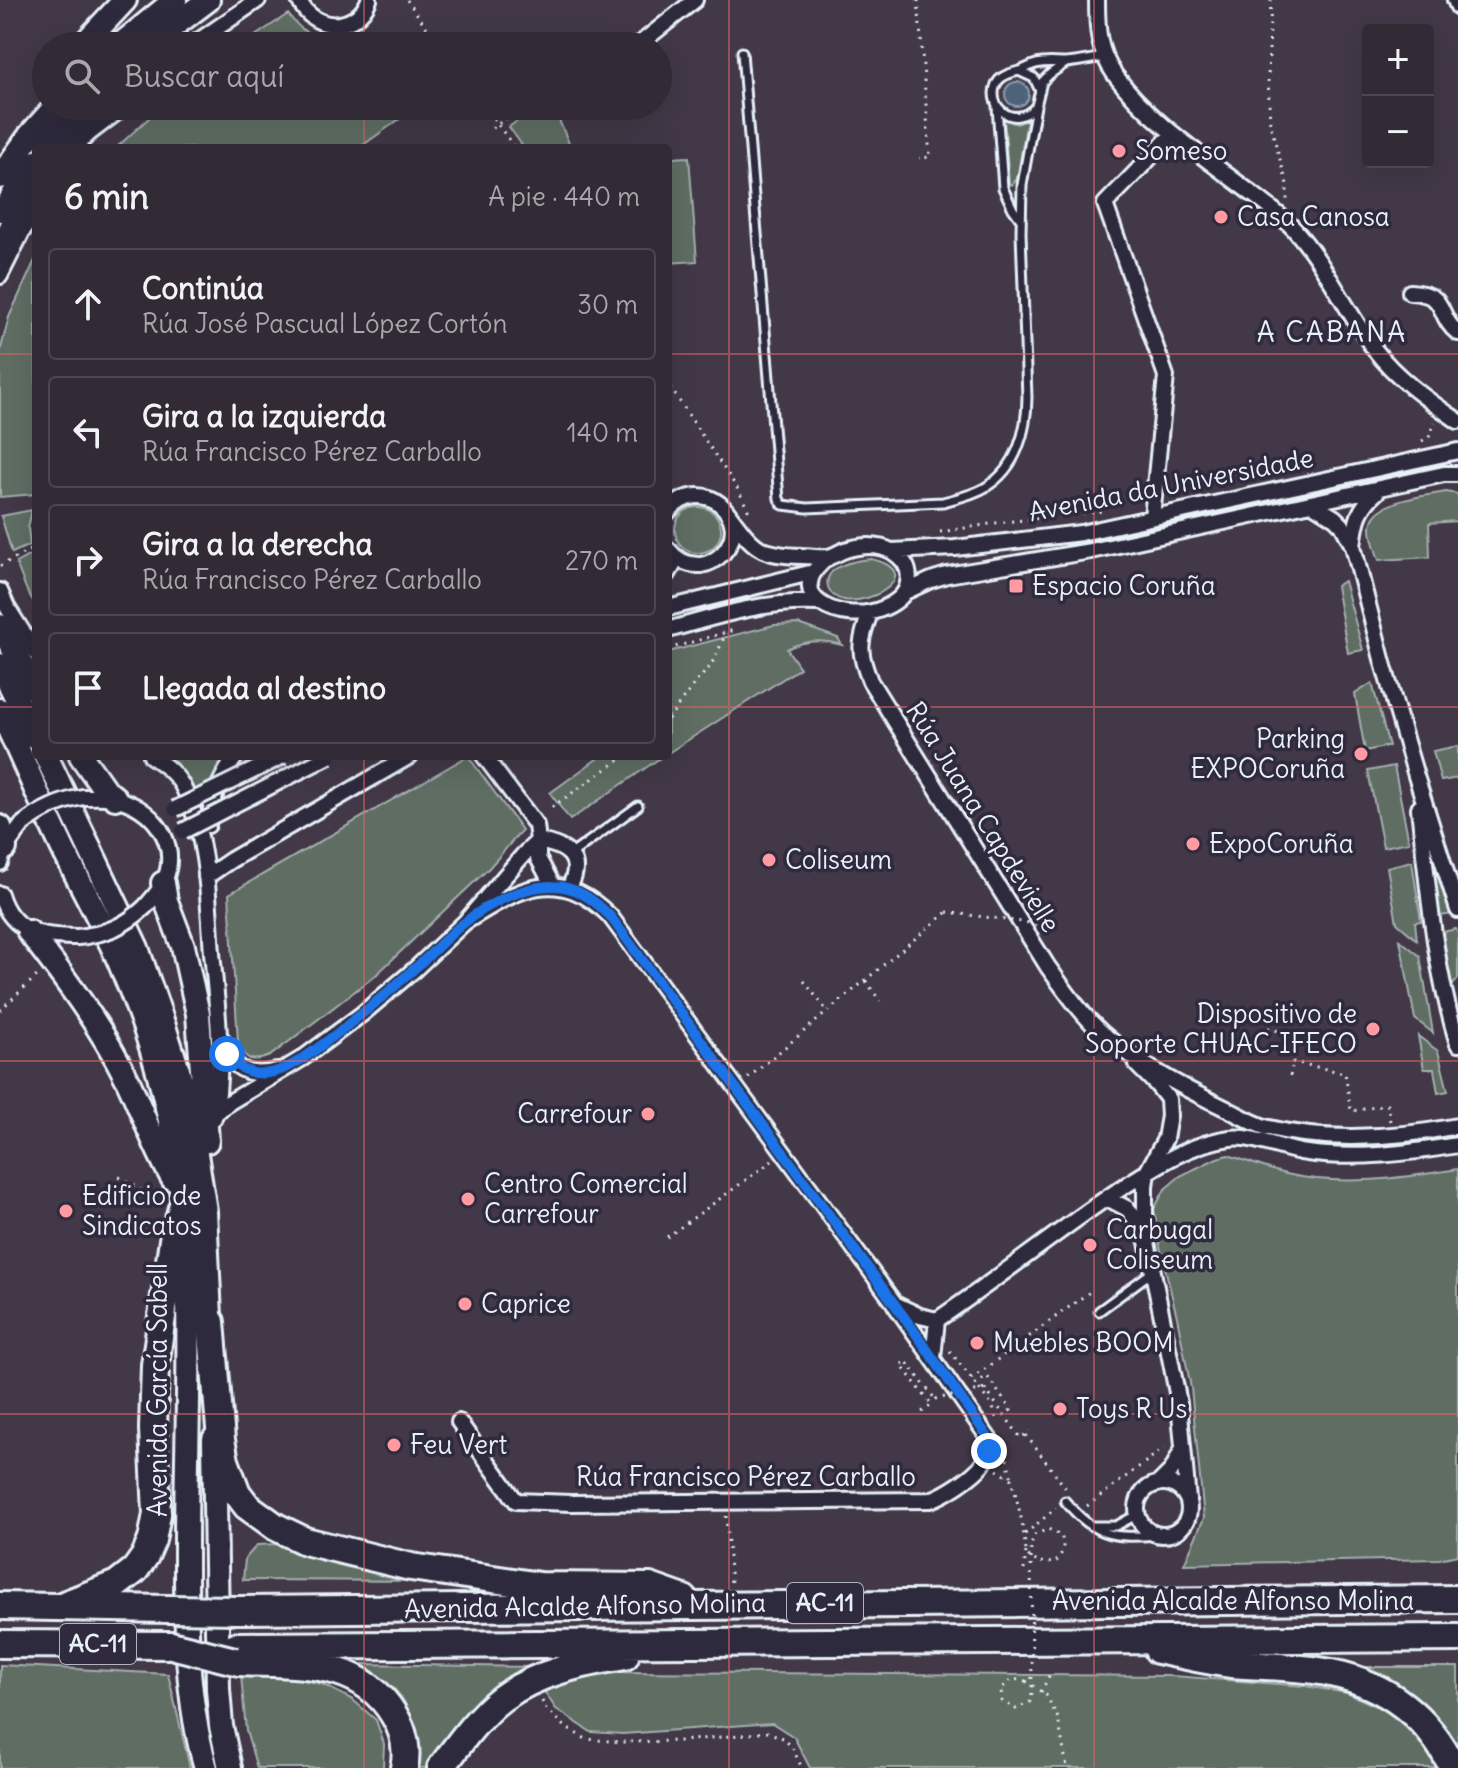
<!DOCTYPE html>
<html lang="es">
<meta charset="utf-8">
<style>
body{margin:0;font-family:Delius,sans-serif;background:#3d3641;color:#f1f3f6}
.controls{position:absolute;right:24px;top:24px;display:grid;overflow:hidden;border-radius:8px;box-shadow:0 8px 32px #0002}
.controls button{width:72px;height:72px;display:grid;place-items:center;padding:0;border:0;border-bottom:2px solid #4d4650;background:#322a35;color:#f1f3f6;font:40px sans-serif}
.stop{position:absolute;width:24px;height:24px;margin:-18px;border:6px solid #1a73e8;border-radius:50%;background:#fff}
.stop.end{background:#1a73e8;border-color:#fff;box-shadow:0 2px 8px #0008}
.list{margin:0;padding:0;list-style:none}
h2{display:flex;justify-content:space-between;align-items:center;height:104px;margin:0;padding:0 32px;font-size:34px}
h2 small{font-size:26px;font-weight:400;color:#a8a7ad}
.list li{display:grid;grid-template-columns:52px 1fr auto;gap:24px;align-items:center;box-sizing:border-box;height:112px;margin:0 16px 16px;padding:0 16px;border:2px solid #4d4650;border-radius:8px}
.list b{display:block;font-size:30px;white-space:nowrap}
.list p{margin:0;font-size:26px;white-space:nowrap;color:#a8a7ad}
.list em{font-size:26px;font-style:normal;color:#a8a7ad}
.icon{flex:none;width:44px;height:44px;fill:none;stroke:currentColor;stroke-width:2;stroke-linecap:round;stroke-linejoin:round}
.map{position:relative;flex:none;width:1458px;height:1768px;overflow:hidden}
.search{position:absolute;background:#322a35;box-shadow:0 8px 32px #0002;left:32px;top:32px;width:640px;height:88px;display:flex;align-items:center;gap:20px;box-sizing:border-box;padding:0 28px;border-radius:44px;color:#a8a7ad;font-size:30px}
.panel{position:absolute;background:#322a35;box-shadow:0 8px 32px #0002;left:32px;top:144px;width:640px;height:616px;border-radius:8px}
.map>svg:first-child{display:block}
</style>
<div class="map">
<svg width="1458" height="1768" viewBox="0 0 1458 1768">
<rect width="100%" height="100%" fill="#423847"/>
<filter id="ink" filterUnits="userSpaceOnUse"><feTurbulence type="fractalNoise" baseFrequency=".0125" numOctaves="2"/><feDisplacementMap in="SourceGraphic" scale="16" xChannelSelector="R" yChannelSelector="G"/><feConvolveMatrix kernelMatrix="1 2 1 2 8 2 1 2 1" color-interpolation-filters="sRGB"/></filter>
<g filter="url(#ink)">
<path fill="#5f6d64" stroke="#a4afae" stroke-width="2" d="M288,14c14,19 31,29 55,30l2,2h-105z
M162,106h230l9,12 -42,30h-243z
M538,106h15l18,42h-47l-15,-21z
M1004,119l13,5 10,-4 -10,59 -5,6 -3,-2z
M689,157l8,104 -29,2v-105z
M36,258v236l-36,3v-145l9,-35z
M1446,492l12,2v27l-29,2 1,34 -51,3c-3,-10 -8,-21 -8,-31 -2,-29 54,-33 75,-37z
M675 530a23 23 0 1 1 46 0a23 23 0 1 1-46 0Z
M32,510l-4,18 2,17 -18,8 -11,-37z
M34,553l2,4v48l-9,-14 -11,-28z
M871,559c55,13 3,46 -27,41 -16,-3 -23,-20 -9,-31 11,-7 24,-9 36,-10z
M1344,581l19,69 -15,3 -12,-67z
M798,624l40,14 4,7c-19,-6 -38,-5 -55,4l13,19 -132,85v-101l106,-27z
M1372,683l17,63 -24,5 -10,-57z
M1458,746v32l-17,3 -8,-30z
M165,756h66l-14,21 -14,31c-10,-20 -20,-37 -38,-52z
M468,756l54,74 -33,38 -113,107 -106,81c-18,7 -25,5 -32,-14l-9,-148z
M601,756h62l-93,64 -20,-27z
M1394,766l15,76 -26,5 -15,-76z
M1427,827l26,87 -13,2z
M1412,861l9,60 -6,1 2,18 -20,-17 -10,-56z
M1456,929l2,5v45l-7,8 -8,-55z
M1400,940l20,16 13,77 -18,-14z
M1418,1036l20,15 10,40 -10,2 -4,-24h-10z
M1228,1155c19,6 39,14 58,19 56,13 116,4 172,-5v386l-19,4 -255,5 20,-46 -13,-130 -14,-71 -17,-70 -6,-38 11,-20 15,-13 37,-18z
M279,1544l157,37 -193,-1 2,-21 12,-14z
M358,1664l174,3 -103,101h-15c2,-31 2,-60 -24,-83 -9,-8 -22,-14 -32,-21z
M0,1665l168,9 22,94h-190z
M1347,1667h111v91z
M617,1672l556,4 132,10 42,7 36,16 30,20 21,30 2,9h-626l-16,-31 -22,-14 -149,11 -32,-2 -35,-23 -12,-18 33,-14z
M276,1674l46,10 31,16 23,20 8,24 -1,24h-126l-11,-37 -5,-56z"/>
<path fill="#4e647a" stroke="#8c9cac" stroke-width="2" d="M1005 94a12 12 0 1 1 24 0a12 12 0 1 1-24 0Z"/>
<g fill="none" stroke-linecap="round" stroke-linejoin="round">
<defs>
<path id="lane" d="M742,52l37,447 4,6 24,3 136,-6c15,-4 30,-7 43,-15 31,-19 41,-56 41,-90l-6,-164 1,-48 14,-79 6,-24 8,-8 16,-11
M1021,72l13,6 6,13
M997,107l6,81 10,21 8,11
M1035,107c-9,10 -23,13 -33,4 -5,-4 -8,-11 -8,-17 0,-16 12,-20 25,-23 5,-1 10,-5 17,-7 11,-3 19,-1 30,-1 13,-1 26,-4 38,-6
M570,855l68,-49
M1099,1311l53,-39
M1065,1501c32,37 47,37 94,34
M1092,1526h24l22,-12"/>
<path id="street" d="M299,0c14,32 57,33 70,0
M1097,0c0,29 1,51 18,75 35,47 87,80 132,115 16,12 33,24 47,39 32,36 52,82 81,121 22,29 53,50 83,71
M1455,0l3,7
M191,46l67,-46
M637,46l58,-46
M0,276l22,-44 14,-23
M1410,292c40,2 25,23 48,41
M1313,504l22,14 7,7 11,21 30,117 33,113 42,134
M668,512c33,-41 87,6 55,41 -6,6 -14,11 -22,12 -14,1 -25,-6 -33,-16
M728,513c26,35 30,42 75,43 8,0 17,2 25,1 6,-1 11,-5 17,-7 16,-5 34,-6 48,2 11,7 18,18 15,31 -2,13 -13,20 -24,25 -44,19 -106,-14 -55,-51
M1152,517l14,-141 -61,-172 68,-70
M1353,546c3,-25 5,-38 25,-55
M891,551l64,-3 126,-15 377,-82
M668,574l9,-15
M0,591l7,16 29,46
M905,592l26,-12 16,-5 144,-24 353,-77h14
M668,608l146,-36
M870,613c-11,30 -12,39 0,68l178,286c17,23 33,47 54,66 35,31 83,56 125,76 12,6 25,14 38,18 63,16 130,11 193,-1
M668,630c49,-14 99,-30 150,-27
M151,756c14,9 27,19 34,35 23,49 23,108 27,162 5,49 13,117 2,165
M83,797c10,0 21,-1 31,1 39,9 67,45 50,84 -5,10 -12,17 -19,25
M1419,808c9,79 15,159 39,236
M208,825c3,-26 13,-48 28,-69
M0,863l5,-15 18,-24
M206,877l25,-17 179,-104
M553,886l-15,-28v-17c29,5 47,17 31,47
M0,894c12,40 42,43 78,43
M465,922c53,-33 93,-58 145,-6l285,388 25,12 17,4c62,-42 120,-89 183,-131 33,-21 70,-46 110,-51 25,-3 51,12 77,15 49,7 102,0 151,-8
M221,1038c9,29 25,41 56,33
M1137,1065l19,19 12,15 1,17 -4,23 -18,33 -2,14v45
M215,1114l13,-11 75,-45 59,-44 52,-44 51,-48 59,-68 14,-13 -2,-16 -52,-69
M1107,1198l21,11 17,23 34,171 9,97
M933,1357l4,-37
M459,1422l57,79 55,2 359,-3c15,-5 43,-23 53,-36 5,-7 7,-15 7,-24l-95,-135
M1137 1509a26 26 0 1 1 52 0a26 26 0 1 1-52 0Z
M1158,1484l14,-14 11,-22"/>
<path id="primary" d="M82,46l43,-46
M119,46l56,-46
M147,46l61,-46
M47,148l34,-42
M68,148l19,-18 25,-19
M0,177l31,-43 25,-28
M4,211l19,-33 13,-16
M0,251l15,-32 21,-31
M0,626l36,63
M0,665l36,72
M0,710c22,47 42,96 65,143 18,36 38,72 54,108 31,72 53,150 62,228 13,118 5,238 5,357 0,74 -1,151 20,222
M46,756l91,192 23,66 19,59 11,43 15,95 6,126
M81,756l24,34 10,8
M0,827l5,21
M163,883l3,18 17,45 15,68 9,127
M29,932c36,46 71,93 97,145 16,33 28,70 47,102
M214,1439l4,250 3,37 9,42"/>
<path id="highway" d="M211,1322l10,118 4,21 12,32 10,13 29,21 29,14 106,26 129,19 110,1 34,12
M0,1606l168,3
M61,1606l56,-22 18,-14 10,-14 7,-16 5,-26 -4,-85 2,-64 18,-125 9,-32
M238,1610l1220,-11
M0,1644l171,1
M236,1646l1222,-8
M1158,1650c25,5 49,11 74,14 32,3 67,2 99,9 55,11 98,44 122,95
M239,1662c58,3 121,-4 155,53 10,16 14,35 10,53
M441,1768c17,-23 38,-53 61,-70 36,-26 81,-35 123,-42"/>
</defs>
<use href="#lane" stroke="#e8f1f8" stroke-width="13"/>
<use href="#street" stroke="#e8f1f8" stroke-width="20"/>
<use href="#primary" stroke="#e8f1f8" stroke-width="28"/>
<use href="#highway" stroke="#e8f1f8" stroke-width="32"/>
<path stroke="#e8f1f8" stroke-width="3" stroke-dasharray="2 6" stroke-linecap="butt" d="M407,0l33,46
M918,0l12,157 -11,1
M1271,0l-3,77 2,47 17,60v18
M484,106l31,42
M492,128l33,-22
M668,380l2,7 69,104 10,21
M1422,441l7,-4 6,-15
M940,532l56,-9 107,-12
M0,566l36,-19
M668,649l66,-19
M668,719l27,-36 13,-14 7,-11 11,-25
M552,807l73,-51
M804,981l24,31
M866,981l14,20
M0,1010l39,-36
M1268,1028l30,9 -5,25 52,11 6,38 37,-6 2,17
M1290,1076l2,-9
M748,1078l199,-166
M119,1177c17,7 28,18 40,32
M667,1237l105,-76
M950,1351l43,56 4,14
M971,1379l120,-88
M975,1384l12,-8 24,34 -6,5
M985,1389l36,49 9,-7
M922,1412l10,-7 -31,-40 5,-4 29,38
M1026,1435l41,55
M1005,1451l7,28
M997,1470l15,9 10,43 4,29 4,7 8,4
M1087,1506l77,-58
M726,1516l5,68
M1025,1534l31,-26
M1024,1570l2,-19
M1026,1681l20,14 12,23 9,50
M1041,1692l9,-18
M542,1701l4,8 22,20 18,10 34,3 62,-1 86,-9 15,6 9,9 10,21"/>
<use href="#lane" stroke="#2f2a3d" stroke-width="7"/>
<use href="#street" stroke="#2f2a3d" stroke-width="14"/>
<use href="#primary" stroke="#2f2a3d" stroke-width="22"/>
<use href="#highway" stroke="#2f2a3d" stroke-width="26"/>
<defs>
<path id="street-bridge" d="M175,809l108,-53
M23,824c18,-14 37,-23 60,-27
M183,831l146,-75
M78,937c28,-3 47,-11 67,-30"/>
<path id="highway-bridge" d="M168,1609l70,1
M171,1645l64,16"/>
</defs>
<use href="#street-bridge" stroke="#e8f1f8" stroke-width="20" stroke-linecap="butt"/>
<use href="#highway-bridge" stroke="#e8f1f8" stroke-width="32" stroke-linecap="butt"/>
<path stroke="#e8f1f8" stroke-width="3" stroke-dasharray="2 6" stroke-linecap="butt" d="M947,912l105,14
M935,1399l50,-10
M1026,1681l-14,-2 -11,10 1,12 14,8 14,-7 2,-9 -1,-148 4,-10 13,-6 13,6c4,11 2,19 -6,28l-17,-1"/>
<use href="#street-bridge" stroke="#2f2a3d" stroke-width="14"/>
<use href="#highway-bridge" stroke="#2f2a3d" stroke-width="26"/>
</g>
</g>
<g fill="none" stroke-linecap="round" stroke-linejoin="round" filter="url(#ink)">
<path stroke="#1a73e8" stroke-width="10" d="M227,1054c11,16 27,23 47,18 21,-5 39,-21 57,-34 29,-22 57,-45 84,-70 17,-14 32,-32 49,-45 22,-18 60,-38 89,-37 23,0 41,14 57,30l302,412 78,112 -1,11"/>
</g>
<path fill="none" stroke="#db6466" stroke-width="2" stroke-opacity="0.55" d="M364,0v46M729,0v1768M1094,0v1768M364,106v42M0,354h36M668,354h790M0,707h36M668,707h790M364,756v1012M0,1061h1458M0,1414h1458"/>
<g fill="#ff9aa2" stroke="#2f2a3d" stroke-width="3">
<circle cx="1119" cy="151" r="8"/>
<circle cx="1221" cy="217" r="8"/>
<rect x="1008" y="578" width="16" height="16" rx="4"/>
<circle cx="1361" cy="754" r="8"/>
<circle cx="1193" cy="844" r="8"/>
<circle cx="769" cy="860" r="8"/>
<circle cx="1373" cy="1029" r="8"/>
<circle cx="648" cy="1114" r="8"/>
<circle cx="468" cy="1199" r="8"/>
<circle cx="66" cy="1211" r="8"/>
<circle cx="1090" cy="1245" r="8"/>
<circle cx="465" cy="1304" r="8"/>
<circle cx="977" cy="1343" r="8"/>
<circle cx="1060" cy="1409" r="8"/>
<circle cx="394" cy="1445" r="8"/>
</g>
<g text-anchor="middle" stroke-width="7" stroke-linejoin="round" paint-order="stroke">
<g fill="#2f2a3d" stroke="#b0b5c0" stroke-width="2">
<rect x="787" y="1583" width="76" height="40" rx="6"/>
<rect x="60" y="1624" width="76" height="40" rx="6"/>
</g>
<g font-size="24" font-weight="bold" fill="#e8f1f8">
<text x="825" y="1611">AC-11</text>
<text x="98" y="1652">AC-11</text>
</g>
<g font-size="26" fill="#e8f1f8" stroke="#2f2a3d" text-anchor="start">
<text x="1135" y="160">Someso</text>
<text x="1237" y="226">Casa Canosa</text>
<text x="1032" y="595">Espacio Coruña</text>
<text x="1345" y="748" text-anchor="end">Parking<tspan x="1345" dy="30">EXPOCoruña</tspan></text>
<text x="1209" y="853">ExpoCoruña</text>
<text x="785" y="869">Coliseum</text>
<text x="1357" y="1023" text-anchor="end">Dispositivo de<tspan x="1357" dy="30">Soporte CHUAC-IFECO</tspan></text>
<text x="632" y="1123" text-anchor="end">Carrefour</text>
<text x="484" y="1193">Centro Comercial<tspan x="484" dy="30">Carrefour</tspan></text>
<text x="82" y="1205">Edificio de<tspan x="82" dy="30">Sindicatos</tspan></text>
<text x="1106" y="1239">Carbugal<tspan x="1106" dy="30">Coliseum</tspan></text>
<text x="481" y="1313">Caprice</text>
<text x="993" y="1352">Muebles BOOM</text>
<text x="1076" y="1418">Toys R Us</text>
<text x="410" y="1454">Feu Vert</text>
</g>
<g font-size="26" fill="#e8f1f8" stroke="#2f2a3d">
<text transform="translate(1171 485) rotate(-11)" y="9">Avenida da Universidade</text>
<text transform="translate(983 817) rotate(58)" y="9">Rúa Juana Capdevielle</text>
<text transform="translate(158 1390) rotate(-90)" y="9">Avenida García Sabell</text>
<text x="746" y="1486">Rúa Francisco Pérez Carballo</text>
<text x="1233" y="1610">Avenida Alcalde Alfonso Molina</text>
<text transform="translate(585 1606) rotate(-1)" y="9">Avenida Alcalde Alfonso Molina</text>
</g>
<g font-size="28" letter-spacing="2" fill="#e8f1f8" stroke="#2f2a3d">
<text x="1332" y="342">A CABANA</text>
</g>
</g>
</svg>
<div class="controls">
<button>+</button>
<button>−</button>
</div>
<div class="stop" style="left:227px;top:1054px"></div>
<div class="stop end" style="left:989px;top:1451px"></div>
<div class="search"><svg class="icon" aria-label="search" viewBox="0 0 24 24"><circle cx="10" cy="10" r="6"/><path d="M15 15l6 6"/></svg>Buscar aquí</div>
<section class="panel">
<h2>6 min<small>A pie · 440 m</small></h2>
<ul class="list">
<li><svg class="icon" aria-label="ahead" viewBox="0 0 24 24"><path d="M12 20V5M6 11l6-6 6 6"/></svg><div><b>Continúa</b><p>Rúa José Pascual López Cortón</p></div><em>30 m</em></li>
<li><svg class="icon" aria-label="left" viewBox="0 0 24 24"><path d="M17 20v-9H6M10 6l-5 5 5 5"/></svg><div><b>Gira a la izquierda</b><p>Rúa Francisco Pérez Carballo</p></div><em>140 m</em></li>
<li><svg class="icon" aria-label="right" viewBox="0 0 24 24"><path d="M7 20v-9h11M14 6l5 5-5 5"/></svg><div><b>Gira a la derecha</b><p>Rúa Francisco Pérez Carballo</p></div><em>270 m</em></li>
<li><svg class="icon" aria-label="arrive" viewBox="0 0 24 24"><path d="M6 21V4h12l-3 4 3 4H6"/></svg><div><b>Llegada al destino</b></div></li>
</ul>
</section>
</div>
